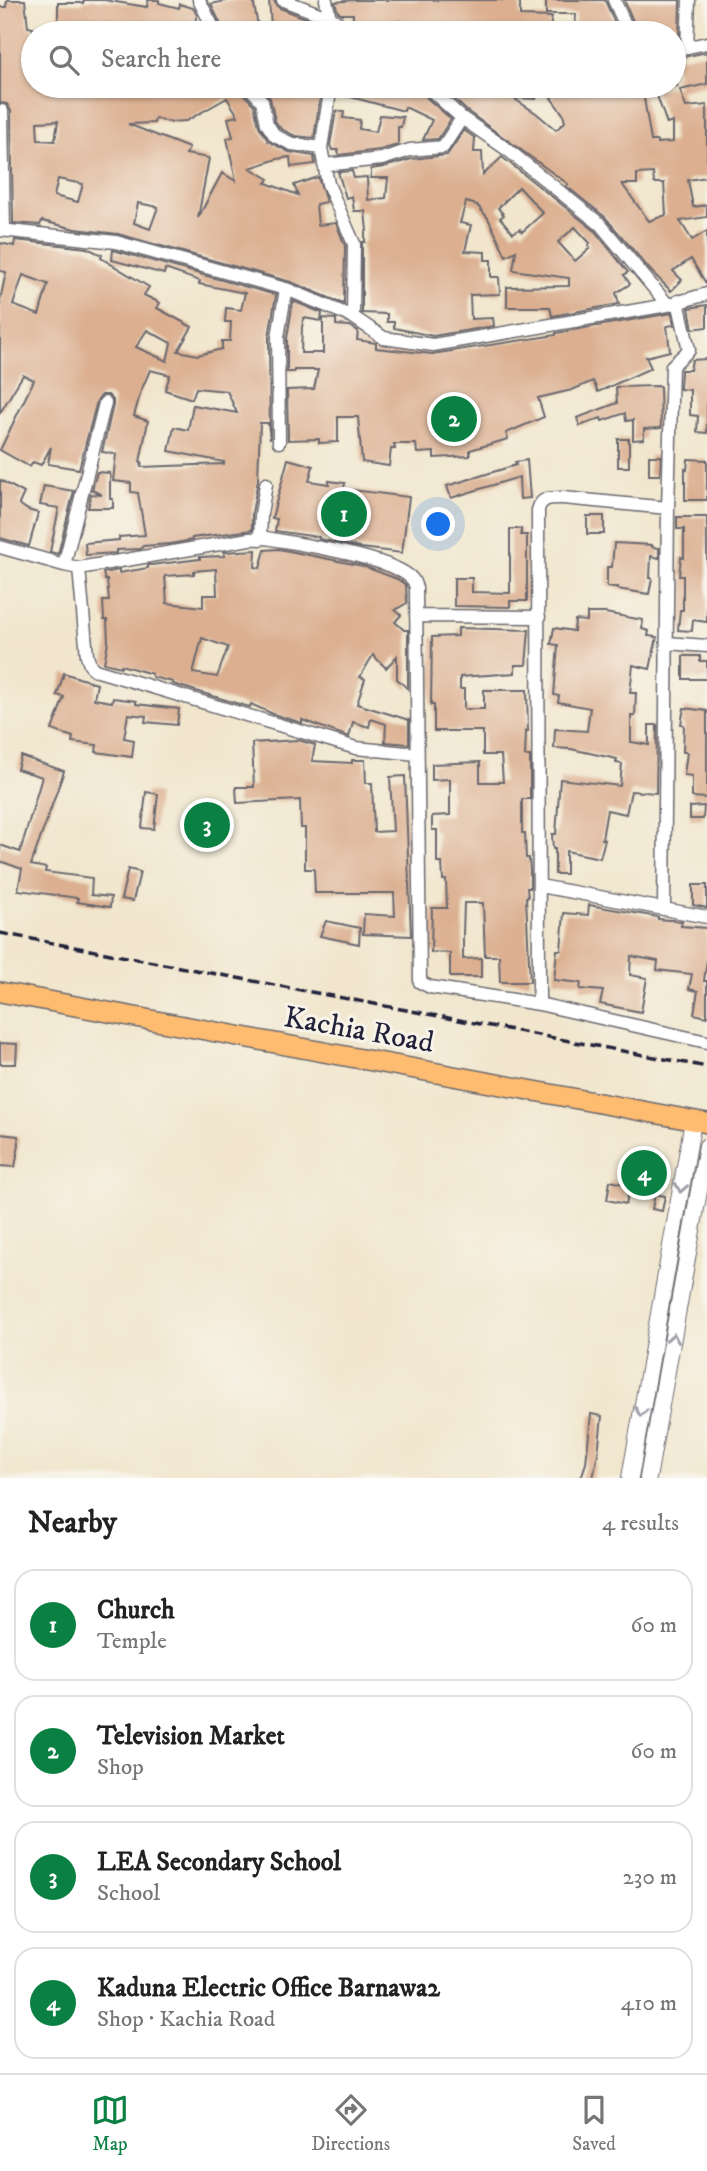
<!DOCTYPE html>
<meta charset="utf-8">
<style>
body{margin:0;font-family:"IM FELL DW Pica",serif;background:#f2f2f2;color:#222}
.you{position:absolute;left:439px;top:525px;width:24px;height:24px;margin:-18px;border:5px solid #fff;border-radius:50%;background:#1a73e8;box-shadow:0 0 0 10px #1a73e833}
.badge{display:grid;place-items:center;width:46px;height:46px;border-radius:50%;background:#0b8043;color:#fff;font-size:23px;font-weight:700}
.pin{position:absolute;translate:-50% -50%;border:4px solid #fff;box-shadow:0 2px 7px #0006}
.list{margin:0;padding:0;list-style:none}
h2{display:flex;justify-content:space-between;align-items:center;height:91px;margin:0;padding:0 28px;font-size:30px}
h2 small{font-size:23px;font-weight:400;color:#767676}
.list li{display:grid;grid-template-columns:46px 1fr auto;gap:21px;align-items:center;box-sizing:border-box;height:112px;margin:0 14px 14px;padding:0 14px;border:2px solid #e0e0e0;border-radius:21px}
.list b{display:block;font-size:26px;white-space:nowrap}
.list p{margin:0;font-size:23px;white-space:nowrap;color:#767676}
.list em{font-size:23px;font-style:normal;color:#767676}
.icon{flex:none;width:38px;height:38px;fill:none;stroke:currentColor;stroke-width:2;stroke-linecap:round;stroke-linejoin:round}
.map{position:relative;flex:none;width:707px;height:1478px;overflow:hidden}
.search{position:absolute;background:#fff;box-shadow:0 2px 5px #0004;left:21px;right:21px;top:21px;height:77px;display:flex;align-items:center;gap:18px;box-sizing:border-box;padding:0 24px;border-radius:38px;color:#767676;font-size:26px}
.sheet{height:595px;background:#fff}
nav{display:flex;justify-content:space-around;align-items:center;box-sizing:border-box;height:98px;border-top:2px solid #e0e0e0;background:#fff;font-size:19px;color:#767676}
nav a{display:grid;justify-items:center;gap:4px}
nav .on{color:#0b8043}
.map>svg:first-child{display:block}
</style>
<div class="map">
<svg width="707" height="1478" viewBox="0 0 707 1478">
<rect width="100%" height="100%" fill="#f7f3e8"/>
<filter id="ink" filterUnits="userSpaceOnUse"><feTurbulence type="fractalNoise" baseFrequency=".0143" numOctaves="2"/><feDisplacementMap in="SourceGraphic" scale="14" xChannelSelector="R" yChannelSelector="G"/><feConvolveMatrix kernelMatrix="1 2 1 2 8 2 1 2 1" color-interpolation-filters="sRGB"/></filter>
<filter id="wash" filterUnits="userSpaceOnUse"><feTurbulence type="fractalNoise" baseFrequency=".00686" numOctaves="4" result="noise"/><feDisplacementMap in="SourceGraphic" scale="28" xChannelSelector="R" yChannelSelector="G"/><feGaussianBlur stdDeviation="1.57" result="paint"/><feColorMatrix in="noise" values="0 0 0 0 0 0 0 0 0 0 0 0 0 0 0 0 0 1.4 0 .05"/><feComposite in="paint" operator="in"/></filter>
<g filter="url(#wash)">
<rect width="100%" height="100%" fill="#f1e6cd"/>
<g id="blocks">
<path fill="#dbaf90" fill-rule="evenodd" d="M7,0h18l3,27 5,1 -2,50h2v8h206l3,6 12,13 5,21 9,15 21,11 25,4 1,8 -24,3 -1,-10 -13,2 -27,9 19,11 -3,4 32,12 -4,-10 24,-8 8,25 -10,2 2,21 18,-2 9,23 -1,58 -53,-22 -173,-48 -43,-5 -33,-8 -2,4 -27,-2 -2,-112 -4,-7 -7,-1v-96h6zM227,98l11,18 -10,2 5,19 -6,1 9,43 -14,-8 -24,45 11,-60 -23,-4 3,-6 -61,-24 26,-1 1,-5 13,4 18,-1zM58,121l-3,20 -17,-1 -1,-18zM58,179l25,5 -5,18 -24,-6zM138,203l20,4 -8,22 -16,-6z
M84,0h20l43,7 1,-7h11v3l20,5 1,-4 13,4 4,7 -5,18h-27l-15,-3 -1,3h-46l-12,-4 -1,4h-25l-1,-7h-6v-23h25z
M230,0h23l5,26 -5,1 3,6h-31l-14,-29z
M269,0h5l2,5 4,3 46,18 6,3v4h-57l-1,-8h-3z
M354,0h166v16l32,1 -3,16h-134l1,-10 -19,-2 1,12h-31l-1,-10 -8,1 -5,-3v-7h-12l-3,-2 -3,-10z
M546,0h59l14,33 -44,-2 1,-17h-30z
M624,0h56l-1,40 -5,1v-8h-8l-1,-7 -17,7h-10z
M707,52v32l-27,6 6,17 21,-2v72l-19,3 5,27 14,-2v12l-27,4 12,19 15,-9v54l-16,-26 -18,12 9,9 -11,11 -20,-20 -46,-54 -39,-31 2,-2 -101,-73 -27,-25h37l13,7 4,-7h42v13l-23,-1 23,15 20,17 9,-8 -2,-8 -12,-16 17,-12h8l1,5 16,-1v-4h49l9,55h6v2l16,-1v-20l-6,2 -12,-34 22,-4 -2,-11h3l-4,-16zM653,173l1,10h10l2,32 -17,6 -27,-37h15v-10z
M260,86h62l-8,52 -19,-2 -14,-7 -6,-8 -5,-23z
M340,86h47l20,6 4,-6h11l5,12 24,21 -13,20 -15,1 9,-20 -27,-13 -1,4 -65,-17z
M336,111l8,1 -1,6 17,2 -1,9 17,3 4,-17 23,2 -2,10h-3v18l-18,5 -41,5 -1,-5h-6l-2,-5z
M464,130l11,8 -1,14h8l1,23 19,-18 92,73 34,42 -4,3 6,9 -14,9 3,11 -67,12 -2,-9h-43v-20l62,-1v-8l-56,-8 3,-19 -10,5 -18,-38 -11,-13 -11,-3 -6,21 11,2 -6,26 20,1v8h6v17h8l1,17 -30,1 1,24 22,-1 1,8 -61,10 -39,-8v-6h-7v-8l-25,-1v-71h3v-10l2,-1 -2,-20h-11l-2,-15 -6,2 -8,-26 14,-1 2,7 13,-1 1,23 18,-2 2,-20h-17v-9l13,-2 28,-8 35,-4zM519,187l24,26 -21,19 -2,-3 -7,4 -13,-15 4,-3 -6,-7zM575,227l15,16 -2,2 2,3 -15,13 -17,-19z
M15,240l72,8 15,7 -1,3 48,29 -5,8 16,8 -3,5 35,19 -14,24 20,4 24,-6v-8h8l1,-19h-6l1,-14 15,2 4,-17 -46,-9 1,-3 -35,-12 -1,5 -52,-14 1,-10 163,45 -7,42 1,102 -2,-16h-8l-2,57 -6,33v17l-60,8v2l-22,4 -27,2 -2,3 -25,1v3l-30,2 -1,-12 34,-3v-3l26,-2 -7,-42 -7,-1v-9l-18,-2 3,-27 -14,-2 11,-47v-5l-5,-5h-6l-5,6 -18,68 -31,-5 3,-17 -10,18 -8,-3 -3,5 -30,-17 34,-70 -11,-5 -23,38v-113l6,-28 -6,-1v-28l14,3zM23,275l25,9 -9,31 -26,-10zM147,330l24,13 -4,18 -31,-14zM150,370l20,5 -5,15 27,9 4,-11 31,3 10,22 -44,-8 -5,25 -14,-3 -5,24 55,11v2l-83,3 1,-5h-2l8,-41 -14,-5 7,-25z
M293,301l29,12 -1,8 -17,-3 -2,9 -1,26h22v-35l13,1v6l14,1 8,5 -1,9 19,3v5l56,6 124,-19v-2l116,-20 2,12 -7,1 3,25 -24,6 5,11 -53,24 -5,-11 -21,9 -34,8 6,19 -38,16 2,6 -38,11v6l-36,2v-6l-17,1 -1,-9h-22l1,5h-4l-2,17 -27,-4 -4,-45h-20v25l-19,1v-4l-31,1 -1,-50 27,-1 4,-19h-24v2h-7v-34z
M707,305v22l-14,2 -4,-21z
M707,359v74l-10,-1 1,-16 -8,-1v-25l-10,-1 1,-19h9l2,-10z
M660,386l1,42 -17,1v10l-11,1v-20l-7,1 -1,-8 -23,8 -1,-3 -21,8 -3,-8 40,-15 -1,-16z
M618,439h11v28h-11z
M649,456h12l-1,19h-11z
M288,459l25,7 -4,15 20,3v-3l16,2 -1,6 65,8 -7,56 -41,-5 -42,-9v-2l-44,-6 2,-12 -5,-1z
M688,459l19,1v40h-22v-31l2,1z
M527,460l3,38 -10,1 -1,-22 -68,21 -4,-12 69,-21 -1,-3z
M97,472l13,1v26h3v9h-25l3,-14 11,1 -10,-5z
M0,480l24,13 -5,11 9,6 10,3 -9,33 -29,-8z
M44,486l30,5 -16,63 -8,-2 9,-44 -19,-3z
M587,516h17v18h-17z
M677,517h30v105l-14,-2 -1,11 -14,-1 2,-20h3v-34h-4l2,-19 3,1v-29h-7z
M510,529h11v6h6v66h-17v6l-56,-1v-28h18v14l38,1z
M614,543l38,2v2l7,1v10l-8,-2 -1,22h2l-3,16 -32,-5 1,-2h-11v-20h5z
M279,549l84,17 34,13 9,6 1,18 -12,7 6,5 -6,7 9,8h4v59l-11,-10v-23l-11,12 -13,-13 -13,22 5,2 -8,25 52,16v24l-24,-2 1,-18 -15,-5 -2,8 -16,-5 -4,15 -47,-17v3l-29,-9 -22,-10 -1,3 -11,-3 -66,-20v-2l-21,-5v-3l-31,-9v2l-17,-4 4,-21 -1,-22h-3l-1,-19h6l-2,-21h-2l-2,-7 16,-3v3l29,-5v-3h3l49,-6v-2l25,-1 -1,-4 32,-2 -1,17 5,1 5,-18zM216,569l1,26h-14v12l-36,-4 -2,-27 29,-2v-3zM202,638l26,9 -11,30 -24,-4z
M587,613h18l38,7 -1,9 7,2 -1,5 9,1 -7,32 -17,-4 -3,28h6l-1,23h-4v26l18,3v-20h8l-1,68 -25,-2 -5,23 -19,-4 -5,29 3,1 -5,18 -34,-7v23h-11v-25h-2l-1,-15h4l4,-55 60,7 2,-22 -6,-1 1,-4 -46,-10 -17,-1 1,-19 32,2 3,-23 -32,-6 1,-6 -5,-1 4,-50 -7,-1 3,-16 20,3 1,-11 12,1z
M458,628l71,2 -3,35h-11v8l-55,4v12h4v20h20v-19h43l1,41h-2l-1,25h5v43h-8v34h3l1,25h3l1,13v17h-3l1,9h-2l4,85h-30l-1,-26h-14l-2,-53h-19l-1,31v25l18,-1v19h-31v-24l-19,-1 1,-44h15l-1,-28h-3l-1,-18h-5v-32h-5v-14l18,-1v-36l-18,1v-16l48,-2v20h23l-2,-27h-18v-24h-49v-26h-3l1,-68 26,-1z
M683,656h17v5h7v18h-24z
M64,673l33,11 -3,15 18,3 1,-4 23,3v3l43,5 -2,16 -32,-3 1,-6 -18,-2 -4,24 10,2 -2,17 -36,-5 1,-7 -25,-3 1,-5 -21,-7 12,-33 -7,-2z
M684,708l23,3v87l-15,-1v-21l-8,-1 3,-23h-4l1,-27 -3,-1z
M298,740l17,5 -3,16 40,2v-3h13l1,23h6l2,49 19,-1 -3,-54 15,-1 6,160 -48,-2 1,-20 31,2 -1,-23h-79l-1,-24h-9v-41h-4l-1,-28 -63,3 -1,-16h18l-2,-44z
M21,756l43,15 -33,94 15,3 -1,4 47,6 -1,17 20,2 -1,10 -33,-5 1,-4 -60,-8 4,-21 -22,-8v-16l20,7 22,-75 -25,-8z
M146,792l12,2 -4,35 -12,-1z
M704,806l-1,13h-13v-12z
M128,869l12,3 -7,29 -12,-2z
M693,885h14v23l-14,-3z
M589,905l69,12v2l24,2 -1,5 26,2v31l-3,22h3v36l-13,-3 4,-23 -9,-2 3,-15 -35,-4 1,-9 -27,-5 -1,19 17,3 -6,34 -41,-8 3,-13 -23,-2 1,-6 -27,-3 3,-30h4l3,-37 24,2z
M326,921l34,7 -1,16 -39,-8z
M0,1043l17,1 -1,20h-16z
M0,1134l18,2 1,8 -4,23 -15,-1z
M610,1181l20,4 -4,19 -19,-4z
M655,1194l10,2 -3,15 -10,-2z
M591,1414l11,2 -4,38 -5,24h-12l5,-15z"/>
</g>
</g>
<g filter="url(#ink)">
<use href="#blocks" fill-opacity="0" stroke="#6a676e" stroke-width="2"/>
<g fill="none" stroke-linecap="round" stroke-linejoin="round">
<defs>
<path id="minor" d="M199,0l17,33
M283,0l47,18 26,15
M326,0l4,18
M614,0l15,33
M687,47l2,-47
M674,50l33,-7
M248,86l14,15 5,23 8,12 17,8 29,4
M331,86l-10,62 7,36 26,60 -1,73
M431,86l2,6 29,26 46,32 92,74 68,81
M2,111l2,119
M324,165l58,-6 28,-9 33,-3 19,-29
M0,230l116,12 173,48 64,27 31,21 49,7 235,-40 39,-11
M279,442l-1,-105 8,-48
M260,539l1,-25 5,-30
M0,547l64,18 15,3 170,-29 17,-1c31,6 127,19 146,41 2,2 3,6 4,9l4,394 10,5 109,17 168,38
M64,565l41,-162
M79,568l8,88 3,9 5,5 261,78 61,6
M416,616l123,1
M667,643l40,3
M540,886l167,31
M664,909l4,-401 4,-142 17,-16 -11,-49
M539,1004l-1,-494c3,-13 13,-12 25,-12l105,10"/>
<path id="tertiary" d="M630,1478l63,-357
M648,1478l59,-332"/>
<path id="primary" d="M0,992l707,131"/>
</defs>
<use href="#minor" stroke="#6a676e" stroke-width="15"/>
<use href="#tertiary" stroke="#6a676e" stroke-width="18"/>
<use href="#primary" stroke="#6a676e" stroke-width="22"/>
<use href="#minor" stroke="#fff" stroke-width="12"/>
<use href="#tertiary" stroke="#fff" stroke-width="16"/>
<use href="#primary" stroke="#febc70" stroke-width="19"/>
<path stroke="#22223b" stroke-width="3.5" stroke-dasharray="10 5" stroke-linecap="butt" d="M0,933l707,134"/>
</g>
<defs><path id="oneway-chevron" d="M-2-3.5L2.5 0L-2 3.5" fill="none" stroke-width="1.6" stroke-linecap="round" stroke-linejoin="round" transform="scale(1.75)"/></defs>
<g stroke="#9c9ca7">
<use href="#oneway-chevron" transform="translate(681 1188) rotate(100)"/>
<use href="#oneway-chevron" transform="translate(673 1338) rotate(-80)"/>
<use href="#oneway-chevron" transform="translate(641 1412) rotate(100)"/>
</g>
</g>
<g text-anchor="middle" stroke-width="6" stroke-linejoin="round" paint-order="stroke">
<g font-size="30" fill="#22223b" stroke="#f7f3e8">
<text transform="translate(359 1029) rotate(10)" y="10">Kachia Road</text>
</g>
</g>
</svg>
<div class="you"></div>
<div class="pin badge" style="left:344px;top:514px">1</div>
<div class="pin badge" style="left:454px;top:419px">2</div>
<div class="pin badge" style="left:207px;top:825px">3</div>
<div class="pin badge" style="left:644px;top:1173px">4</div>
<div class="search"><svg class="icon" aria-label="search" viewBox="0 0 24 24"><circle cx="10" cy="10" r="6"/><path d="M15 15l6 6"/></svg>Search here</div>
</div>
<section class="sheet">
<h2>Nearby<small>4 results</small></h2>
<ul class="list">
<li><span class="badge">1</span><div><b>Church</b><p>Temple</p></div><em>60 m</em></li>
<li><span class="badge">2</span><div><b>Television Market</b><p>Shop</p></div><em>60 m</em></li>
<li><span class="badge">3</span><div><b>LEA Secondary School</b><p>School</p></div><em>230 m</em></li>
<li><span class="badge">4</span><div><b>Kaduna Electric Office Barnawa2</b><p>Shop · Kachia Road</p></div><em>410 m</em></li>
</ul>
</section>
<nav>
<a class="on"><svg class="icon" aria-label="map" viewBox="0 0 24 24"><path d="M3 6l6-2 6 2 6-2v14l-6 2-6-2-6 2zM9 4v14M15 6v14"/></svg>Map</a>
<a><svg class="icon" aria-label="directions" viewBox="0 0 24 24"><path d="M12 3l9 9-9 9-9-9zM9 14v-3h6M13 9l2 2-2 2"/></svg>Directions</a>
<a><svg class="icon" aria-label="saved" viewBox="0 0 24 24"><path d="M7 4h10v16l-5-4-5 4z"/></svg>Saved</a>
</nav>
